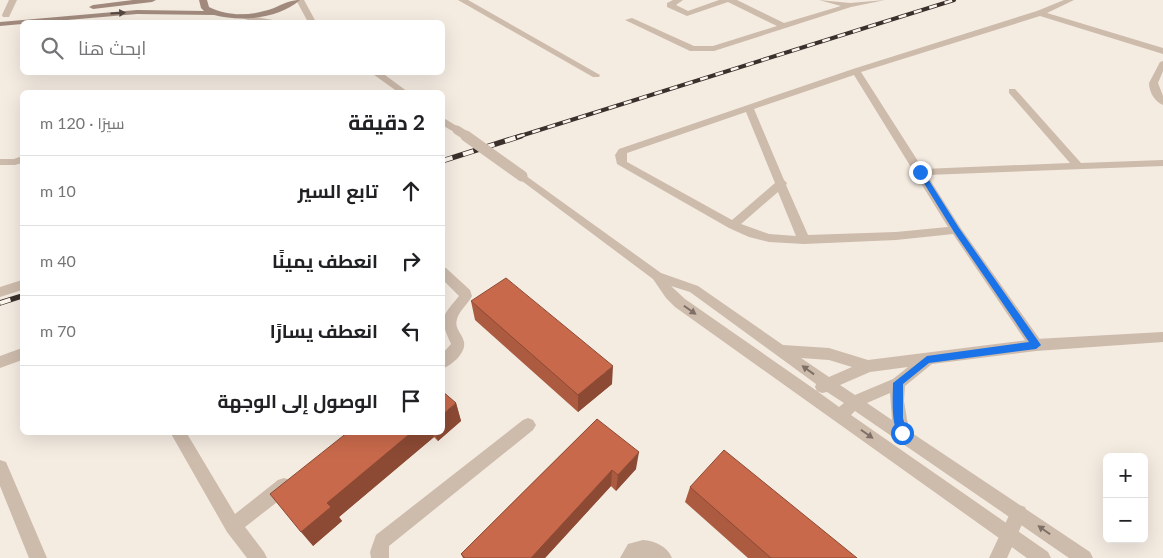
<!DOCTYPE html>
<html lang="ar">
<meta charset="utf-8">
<style>
body{margin:0;font-family:Lato,Cairo,sans-serif;background:#f2f2f2;color:#202124;direction:rtl}
.controls{position:absolute;right:15px;bottom:15px;display:grid;overflow:hidden;border-radius:8px;box-shadow:0 5px 20px #0002}
.controls button{width:45px;height:45px;display:grid;place-items:center;padding:0;border:0;border-bottom:1px solid #e0e0e0;background:#fff;color:#202124;font:25px sans-serif}
.stop{position:absolute;width:15px;height:15px;margin:-11px;border:4px solid #1a73e8;border-radius:50%;background:#fff}
.stop.end{background:#1a73e8;border-color:#fff;box-shadow:0 1px 5px #0008}
.list{margin:0;padding:0;list-style:none}
h2{display:flex;justify-content:space-between;align-items:center;height:65px;margin:0;padding:0 20px;font-size:21px}
h2 small{font-size:16px;font-weight:400;color:#757577}
.list li{display:grid;grid-template-columns:32px 1fr auto;gap:15px;align-items:center;box-sizing:border-box;height:70px;padding:0 20px;border-top:1px solid #e0e0e0}
.list b{display:block;font-size:19px;white-space:nowrap}
.list em{font-size:16px;font-style:normal;color:#757577}
.icon{flex:none;width:28px;height:28px;fill:none;stroke:currentColor;stroke-width:2;stroke-linecap:round;stroke-linejoin:round}
.map{position:relative;flex:none;width:1163px;height:558px;overflow:hidden;direction:ltr}
.search{position:absolute;background:#fff;box-shadow:0 5px 20px #0002;left:20px;top:20px;width:425px;height:55px;display:flex;align-items:center;gap:12px;box-sizing:border-box;padding:0 18px;border-radius:8px;color:#757577;font-size:19px}
.panel{position:absolute;background:#fff;box-shadow:0 5px 20px #0002;left:20px;top:90px;width:425px;height:345px;border-radius:8px;direction:rtl}
.map>svg:first-child{display:block}
</style>
<div class="map">
<svg width="1163" height="558" viewBox="0 0 1163 558">
<rect width="100%" height="100%" fill="#f4ebe1"/>
<g fill="none" stroke-linecap="round" stroke-linejoin="round">
<path fill="#cdbbac" fill-rule="evenodd" d="M9,0h8l-8,17h-6l-1,-2z
M458,0h10l132,75 -1,2h-6z
M673,0h10l-7,5 12,6 31,-11h18l47,23 57,-17 -22,-6 31,3 35,-3 -34,7 -137,44h-24l-65,-31 7,-2 62,28h19l64,-20 -49,-24 -41,14 -20,-9v-4z
M1064,0h10l-27,13 116,35v6l-123,-38 -179,56 62,97 147,-6 -61,-70v-4h6l66,74 82,-3v6l-236,9 33,52 81,114 2,4 -2,4 -5,2 -5,-2 -78,-115 -57,6 -92,4 -35,-2 -20,-5 -20,-9 -112,-64 -2,-9 4,-6 234,-80 184,-58zM854,75l94,152 -52,5 -88,3 -22,-50 1,-2 -3,-3 -30,-71zM746,112l29,71 -43,37 -105,-58v-9zM778,192l18,44 -27,-2 -28,-10z
M1163,61v10l-5,12 5,13v9c-8,-3 -14,-13 -14,-22l11,-21z
M22,156v7l-7,2h-15v-6h14z
M442,267l4,1 24,22 2,6c-4,8 -13,15 -15,23 -3,10 5,14 7,23 2,11 -12,23 -22,27v-15l9,-10c-12,-27 -10,-26 8,-48l-17,-17z
M22,280v10l-22,7v-10z
M22,348v12l-22,8v-12z
M528,418l5,2 3,5 -3,5 -144,116v12h-18l-1,-6 6,-17 147,-115z
M170,432h16l49,82 43,-34 6,-2 6,2 2,6 -2,6 -45,35 19,25 3,6h-20l-20,-26z
M0,460l6,2 41,96h-18l-29,-72z
M1019,505l6,2 2,6 -20,45h-18l24,-51z
M643,540c12,1 24,6 29,18h-52l8,-14z"/>
<path fill="#cdbbac" fill-rule="evenodd" d="M296,0h8l12,22h-8z
M239,14l34,6 4,2c-11,1 -29,0 -39,-6z
M370,72h11l27,20h-10z
M442,117l18,11v4h-6l-12,-7z
M522,173l139,100 37,13 85,59 46,3 39,12 168,-21 127,-7v10l-127,9 -104,13 -27,22 -1,15 5,30 181,121 3,6h-24l-214,-147 -4,4 197,137 3,6h-24l-352,-251 -9,-9 -13,-19 -135,-101 -1,-2zM671,286l19,6 126,92 -1,3 2,4 -132,-92zM801,358l28,2 23,7 -23,10zM908,367l-15,12 -38,16 -15,-10 30,-13zM817,391l5,2 5,-1 17,11 -5,4zM890,393l2,27 -25,-17z"/>
<path fill="#a18a7d" fill-rule="evenodd" d="M133,0h23l-4,2 -59,7 -4,-2 4,-2z
M199,0h8l2,7c20,10 43,9 65,1 9,-4 16,-8 26,-8 -22,19 -59,22 -86,15l-77,-1 -93,8h-22v2l-22,2v-4l137,-12 67,1 -3,-3z"/>
<defs>
<path id="rail-far1" d="M517,137l437,-137"/>
<path id="rail" d="M442,161l79,-25
M0,303l22,-7"/>
</defs>
<use href="#rail-far1" stroke="#3b302b" stroke-width="4"/>
<use href="#rail" stroke="#3b302b" stroke-width="5.5"/>
<use href="#rail-far1" stroke="#fbf5ee" stroke-width="2.5" stroke-dasharray="8" stroke-linecap="butt"/>
<use href="#rail" stroke="#fbf5ee" stroke-width="4" stroke-dasharray="11" stroke-linecap="butt"/>
<path stroke="#cdbbac" stroke-width="9" d="M457,130l11,7"/>
<path stroke="#cdbbac" stroke-width="11" d="M466,136l56,40"/>
</g>
<path fill="#ac5a40" d="M471,301l141,83 -34,28 -103,-92z
M456,403l5,18 -23,20 -4,-4 -95,80 3,4 -29,25 35,-114h94z
M597,419l39,50 -20,22 -5,-5 -66,72h-82l-2,-4z
M690,487l167,71h-109l-63,-56z"/>
<path fill="#8c4a34" d="M613,366l-1,18 -34,28v-17z
M456,403l5,18 -23,20 -3,-9h7v-17z
M412,432h20l2,5 -95,80 3,4 -29,25 -12,-14 26,-29z
M639,452l-3,17 -20,22 2,-16z
M612,470l-1,16 -66,72h-14z"/>
<path fill="#c8694b" stroke="#8c4a34" d="M506,278l107,88 -35,29 -107,-94z
M442,391l14,12 -14,12z
M597,419l42,33 -21,23 -6,-5 -81,88h-66l-4,-4z
M348,432h64l-85,71 4,4 -30,25 -31,-38z
M724,450l133,108h-86l-81,-71z"/>
<defs><path id="oneway-solid" d="M-6-.8H1V-3.2L6.5 0L1 3.2V.8H-6Z" transform="scale(1.25)"/></defs>
<use fill="#544640" href="#oneway-solid" transform="translate(118 13) rotate(-3)"/>
<g fill="#7d6f65">
<use href="#oneway-solid" transform="translate(690 310) rotate(35)"/>
<use href="#oneway-solid" transform="translate(808 370) rotate(-144)"/>
<use href="#oneway-solid" transform="translate(867 434) rotate(35)"/>
<use href="#oneway-solid" transform="translate(1044 530) rotate(-145)"/>
</g>
<path fill="#1a73e8" d="M920,170l3,1 36,57 82,117 -5,4 -107,14 -26,21v34l4,15 -5,4c-12,-5 -9,-42 -9,-54l34,-27 102,-14 -75,-110 -37,-60z"/>
</svg>
<div class="controls">
<button>+</button>
<button>−</button>
</div>
<div class="stop" style="left:902px;top:433px"></div>
<div class="stop end" style="left:920px;top:172px"></div>
<div class="search"><svg class="icon" aria-label="search" viewBox="0 0 24 24"><circle cx="10" cy="10" r="6"/><path d="M15 15l6 6"/></svg>ابحث هنا</div>
<section class="panel">
<h2>2 دقيقة<small>سيرًا · 120 m</small></h2>
<ul class="list">
<li><svg class="icon" aria-label="ahead" viewBox="0 0 24 24"><path d="M12 20V5M6 11l6-6 6 6"/></svg><div><b>تابع السير</b></div><em>10 m</em></li>
<li><svg class="icon" aria-label="right" viewBox="0 0 24 24"><path d="M7 20v-9h11M14 6l5 5-5 5"/></svg><div><b>انعطف يمينًا</b></div><em>40 m</em></li>
<li><svg class="icon" aria-label="left" viewBox="0 0 24 24"><path d="M17 20v-9H6M10 6l-5 5 5 5"/></svg><div><b>انعطف يسارًا</b></div><em>70 m</em></li>
<li><svg class="icon" aria-label="arrive" viewBox="0 0 24 24"><path d="M6 21V4h12l-3 4 3 4H6"/></svg><div><b>الوصول إلى الوجهة</b></div></li>
</ul>
</section>
</div>
